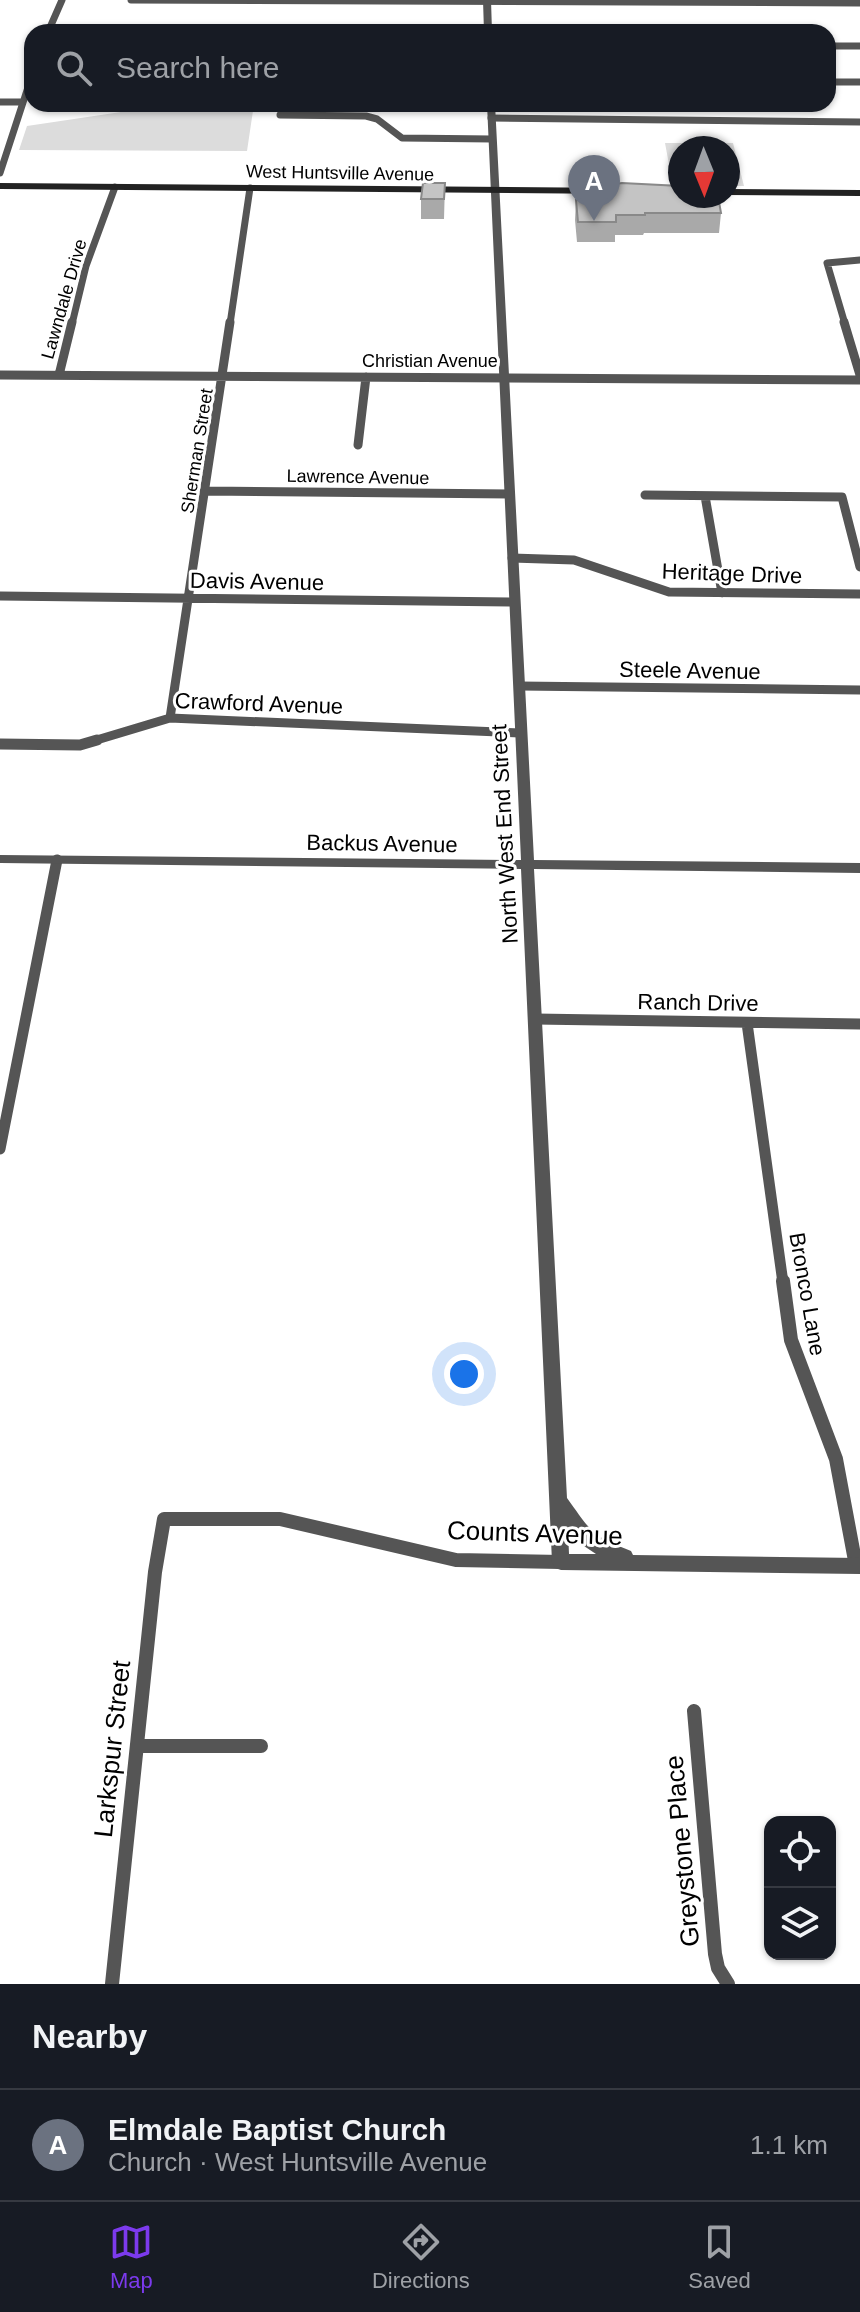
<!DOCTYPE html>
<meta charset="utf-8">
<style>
body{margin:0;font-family:Arial,sans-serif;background:#242831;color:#f1f3f6}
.controls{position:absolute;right:24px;bottom:24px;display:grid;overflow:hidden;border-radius:16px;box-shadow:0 2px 6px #0004}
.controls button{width:72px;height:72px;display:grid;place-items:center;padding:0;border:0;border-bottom:2px solid #363941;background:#171b24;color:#f1f3f6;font:40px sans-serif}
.compass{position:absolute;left:668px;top:136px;width:72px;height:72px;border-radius:50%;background:#171b24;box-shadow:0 2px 6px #0004;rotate:179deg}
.you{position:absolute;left:464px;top:1374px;width:28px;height:28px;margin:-20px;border:6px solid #fff;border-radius:50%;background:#1a73e8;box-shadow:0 0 0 12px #1a73e833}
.badge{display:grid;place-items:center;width:52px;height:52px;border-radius:50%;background:#7c3aed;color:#fff;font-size:26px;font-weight:700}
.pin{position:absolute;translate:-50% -66px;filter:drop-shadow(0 2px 4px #0008)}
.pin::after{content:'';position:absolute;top:42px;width:28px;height:24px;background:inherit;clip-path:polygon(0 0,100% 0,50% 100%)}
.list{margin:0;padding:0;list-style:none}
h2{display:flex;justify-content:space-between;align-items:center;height:104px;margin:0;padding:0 32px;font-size:34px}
h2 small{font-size:26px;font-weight:400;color:#9ea1a6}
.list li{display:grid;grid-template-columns:52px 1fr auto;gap:24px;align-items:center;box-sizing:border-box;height:112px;padding:0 32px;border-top:2px solid #363941}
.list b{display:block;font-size:30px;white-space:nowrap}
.list p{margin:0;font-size:26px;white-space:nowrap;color:#9ea1a6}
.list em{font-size:26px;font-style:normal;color:#9ea1a6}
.icon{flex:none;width:44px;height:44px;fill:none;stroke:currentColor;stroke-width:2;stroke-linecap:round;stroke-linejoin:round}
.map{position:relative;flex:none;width:860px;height:1984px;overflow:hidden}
.search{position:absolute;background:#171b24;box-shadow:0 2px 6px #0004;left:24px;right:24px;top:24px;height:88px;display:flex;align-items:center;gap:20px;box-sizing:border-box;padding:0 28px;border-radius:24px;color:#9ea1a6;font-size:30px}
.sheet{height:216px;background:#171b24}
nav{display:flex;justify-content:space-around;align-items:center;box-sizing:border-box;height:112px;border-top:2px solid #363941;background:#171b24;font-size:22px;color:#9ea1a6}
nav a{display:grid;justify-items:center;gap:4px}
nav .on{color:#7c3aed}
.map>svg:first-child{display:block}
</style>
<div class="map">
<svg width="860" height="1984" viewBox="0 0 860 1984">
<rect width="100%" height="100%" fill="#fff"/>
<path fill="#dcdcdc" d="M124,104h130l-7,47 -228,-1 8,-24 94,-14z
M665,143h68l11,43h-16v-38h-48v38h-7z"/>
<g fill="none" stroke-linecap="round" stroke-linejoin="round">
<path stroke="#555" stroke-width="7" d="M131,0l729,3
M48,32l14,-32
M828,46h32
M828,82h32
M0,102h22
M280,115l86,1 11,3 25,19 90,1
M491,118l369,4
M0,173l32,-98
M72,324l14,-58 29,-79
M230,324l20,-136
M845,324l-18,-61 33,-3"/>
<path stroke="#555" stroke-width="9" d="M844,322l16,53
M0,375l860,5
M59,375l13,-53
M358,445l8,-68
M207,491l303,3
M645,495l197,2 18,70
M705,496l17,97
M512,558l62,2 95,32 191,2
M0,596l514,6
M519,686l341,4
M170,718l60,-396
M90,742l80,-24 350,15"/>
<path stroke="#555" stroke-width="11" d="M0,744l80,1 17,-5
M535,1019l325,5
M747,1023l36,260
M0,1149l57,-289"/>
<path stroke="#555" stroke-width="14" d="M783,1281l8,59 45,119 20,107
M694,1711l21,243 3,14 10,16
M137,1746h124
M112,1984l43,-412 9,-53h116l176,41 105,2"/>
<path fill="#555" fill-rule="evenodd" d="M483,0h8l1,32h-8z
M487,104h8l39,756 326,3v10l-326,-4 33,629c24,33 23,37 64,53l2,4 227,3v16l-299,-4 -6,-2 -3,-6 -31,-693 -521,-6v-8l521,5zM568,1531l13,13 15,10h-27z"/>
<path fill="#222" fill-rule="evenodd" d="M0,183l622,5 5,3 -5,3 -622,-5z
M728,189l132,1v6l-132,-1z"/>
</g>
<path fill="#a9a9a9" d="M445,183l-1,36h-23v-20z
M601,186l120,27 -2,20h-75l-1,2h-28v7h-38l-2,-22 1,-20 24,-1z"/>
<path fill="#c4c4c4" stroke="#898989" stroke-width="2" d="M423,183h22l-1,16h-23z
M622,183l58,3v10h38l3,17h-76v2h-29v7h-38l-2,-22 26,-1 -1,-13z"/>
<g text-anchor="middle" stroke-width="6" stroke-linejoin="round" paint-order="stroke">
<g font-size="18" fill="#000" stroke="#fff">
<text transform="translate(340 173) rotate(1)" y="6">West Huntsville Avenue</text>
<text transform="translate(64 299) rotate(-74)" y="6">Lawndale Drive</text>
<text x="430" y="367">Christian Avenue</text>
<text transform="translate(197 451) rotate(-81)" y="6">Sherman Street</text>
<text transform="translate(358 477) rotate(1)" y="6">Lawrence Avenue</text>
</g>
<g font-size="22" fill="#000" stroke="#fff">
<text transform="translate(732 573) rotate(2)" y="8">Heritage Drive</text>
<text transform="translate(257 581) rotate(1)" y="8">Davis Avenue</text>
<text transform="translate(690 670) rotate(1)" y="8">Steele Avenue</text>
<text transform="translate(259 703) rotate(2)" y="8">Crawford Avenue</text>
<text transform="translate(504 834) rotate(-93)" y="8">North West End Street</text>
<text transform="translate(382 843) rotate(1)" y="8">Backus Avenue</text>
<text transform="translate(698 1002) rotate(1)" y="8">Ranch Drive</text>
<text transform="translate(808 1294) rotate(80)" y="8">Bronco Lane</text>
</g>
<g font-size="26" fill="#000" stroke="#fff">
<text transform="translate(535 1533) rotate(2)" y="9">Counts Avenue</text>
<text transform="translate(112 1749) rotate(-84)" y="9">Larkspur Street</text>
<text transform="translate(682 1851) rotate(-95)" y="9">Greystone Place</text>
</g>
</g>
</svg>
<div class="controls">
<button><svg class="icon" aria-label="locate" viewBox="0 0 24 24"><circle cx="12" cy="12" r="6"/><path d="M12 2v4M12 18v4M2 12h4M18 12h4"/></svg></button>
<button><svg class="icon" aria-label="layers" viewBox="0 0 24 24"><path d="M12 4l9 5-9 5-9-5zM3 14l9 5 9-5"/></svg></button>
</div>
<svg class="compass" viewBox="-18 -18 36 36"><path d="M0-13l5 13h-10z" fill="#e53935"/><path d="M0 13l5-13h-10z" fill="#9ea1a6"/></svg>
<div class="you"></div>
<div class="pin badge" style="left:594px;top:221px;background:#6b7280">A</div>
<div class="search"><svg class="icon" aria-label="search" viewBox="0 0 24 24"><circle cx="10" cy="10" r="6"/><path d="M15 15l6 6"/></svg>Search here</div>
</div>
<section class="sheet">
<h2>Nearby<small></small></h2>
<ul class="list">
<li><span class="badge" style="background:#6b7280">A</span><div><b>Elmdale Baptist Church</b><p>Church · West Huntsville Avenue</p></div><em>1.1 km</em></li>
</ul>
</section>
<nav>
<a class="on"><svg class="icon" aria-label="map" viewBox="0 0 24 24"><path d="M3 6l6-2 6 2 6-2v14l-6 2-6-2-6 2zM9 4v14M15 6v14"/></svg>Map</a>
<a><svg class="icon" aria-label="directions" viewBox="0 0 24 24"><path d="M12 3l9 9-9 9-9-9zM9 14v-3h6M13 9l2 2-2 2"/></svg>Directions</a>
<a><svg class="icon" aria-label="saved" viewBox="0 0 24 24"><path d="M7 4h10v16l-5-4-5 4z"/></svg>Saved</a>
</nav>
